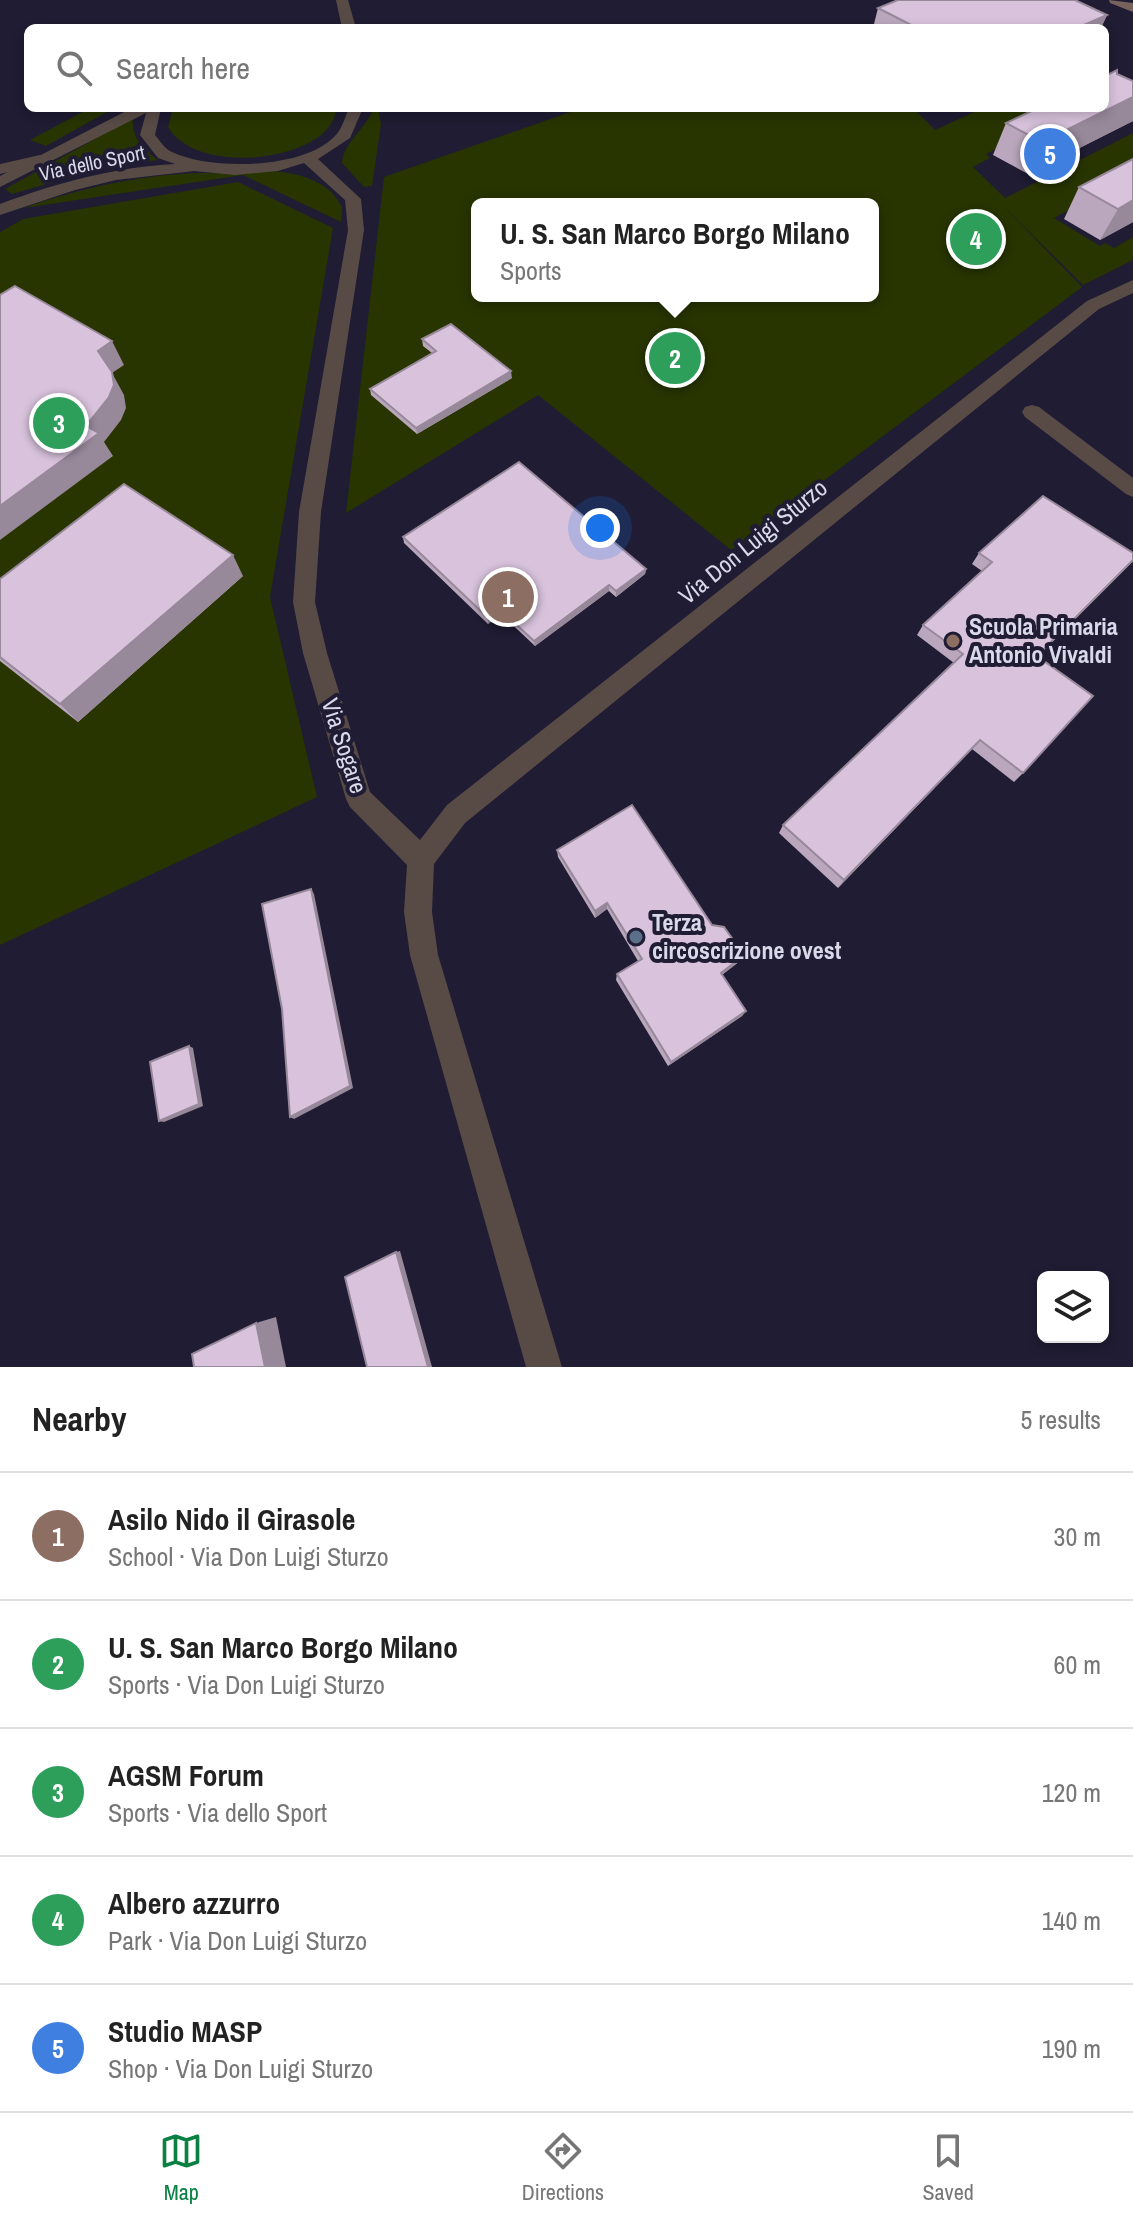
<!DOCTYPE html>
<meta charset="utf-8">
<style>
body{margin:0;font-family:"Archivo Narrow",sans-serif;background:#f6f6f6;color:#222}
.controls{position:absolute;right:24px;bottom:24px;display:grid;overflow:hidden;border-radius:12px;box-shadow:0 4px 12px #0003}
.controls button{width:72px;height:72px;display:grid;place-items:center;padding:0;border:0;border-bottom:2px solid #e0e0e0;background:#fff;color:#222;font:40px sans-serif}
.you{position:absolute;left:600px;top:528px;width:28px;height:28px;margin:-20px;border:6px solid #fff;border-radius:50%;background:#1a73e8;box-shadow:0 0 0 12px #1a73e833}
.badge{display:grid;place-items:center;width:52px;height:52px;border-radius:50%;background:#0b8043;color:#fff;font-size:26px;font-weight:700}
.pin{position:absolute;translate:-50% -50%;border:4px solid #fff;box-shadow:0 2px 8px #0006}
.popup{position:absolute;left:471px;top:198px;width:408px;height:104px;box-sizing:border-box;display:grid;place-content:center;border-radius:12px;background:#fff;filter:drop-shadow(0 2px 6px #0005);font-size:26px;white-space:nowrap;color:#767676}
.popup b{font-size:30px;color:#222}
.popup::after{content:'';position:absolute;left:50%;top:100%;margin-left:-16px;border:16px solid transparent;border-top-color:#fff}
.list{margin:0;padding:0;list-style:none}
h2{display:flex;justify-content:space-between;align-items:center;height:104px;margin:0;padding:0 32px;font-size:34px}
h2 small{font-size:26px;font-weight:400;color:#767676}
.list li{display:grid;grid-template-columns:52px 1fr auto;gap:24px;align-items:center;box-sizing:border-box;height:128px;padding:0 32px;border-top:2px solid #e0e0e0}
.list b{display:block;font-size:30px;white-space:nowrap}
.list p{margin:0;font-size:26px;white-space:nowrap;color:#767676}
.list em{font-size:26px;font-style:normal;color:#767676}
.icon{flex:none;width:44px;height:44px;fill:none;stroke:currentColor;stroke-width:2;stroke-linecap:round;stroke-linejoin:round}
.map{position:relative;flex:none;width:1133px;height:1367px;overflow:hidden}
.search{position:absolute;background:#fff;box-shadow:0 4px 12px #0003;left:24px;right:24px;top:24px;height:88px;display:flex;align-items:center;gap:20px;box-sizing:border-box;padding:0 28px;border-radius:12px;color:#767676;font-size:30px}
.sheet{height:744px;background:#fff}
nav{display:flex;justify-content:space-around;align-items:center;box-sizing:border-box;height:112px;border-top:2px solid #e0e0e0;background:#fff;font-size:22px;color:#767676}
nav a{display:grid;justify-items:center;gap:4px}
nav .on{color:#0b8043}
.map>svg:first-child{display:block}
</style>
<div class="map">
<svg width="1133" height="1367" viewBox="0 0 1133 1367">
<rect width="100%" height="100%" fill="#1f1c33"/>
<path fill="#283500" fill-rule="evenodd" d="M90,108h24l-68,38 -16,-6z
M173,108h163c-1,52 -138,71 -168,19z
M374,108h4l3,16 -9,62 -8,1 -22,-24c2,-22 24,-34 32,-55z
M582,108h331l22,22 48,-22h98l-95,46 4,4 -17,9 32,31 128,-65v43l-79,42 46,28 5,-3 9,5 19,-11v23l-50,25 -82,-81 81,83 -351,263 -193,-155 -192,118 38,-336zM477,204h396v92h-396z
M133,118c-2,19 10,31 25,42l-63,10 -83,24 -7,-5z
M272,171c27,2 59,10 70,37l-1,14 -98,-47 -219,33c50,-18 102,-30 156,-34 31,-3 61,2 92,-3z
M238,182l95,46 -63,369 47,200 -317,148v-713l23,-13z"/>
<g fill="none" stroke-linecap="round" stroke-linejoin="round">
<path fill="#584b46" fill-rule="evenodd" d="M336,0h12l8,28h-14z
M40,155l5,2v6l-45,11v-10z
M1032,405l7,2 94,71v19l-7,-3 -101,-77 -3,-5 3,-5z"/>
<path fill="#584b46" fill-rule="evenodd" d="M132,108h29l-6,27c5,6 10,14 17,17 39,19 140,18 167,-21 4,-6 7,-16 10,-23h14l-13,30 -32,21 43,40 3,31 -43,282 -6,90 12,51 43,139 50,48 27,-35 640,-504 46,-21v13l-34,16 -634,514 -31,41 -2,48 6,43 124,412h-36l-116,-412 -6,-43 3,-47 -57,-58 -4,-8 -43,-146 -10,-51 6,-90 49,-282 -3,-30 -41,-37 -26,8 -43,4 -41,-4 -78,9 -41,10 -75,25v-11c56,-21 115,-37 175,-40l-17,-6 -18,-23 6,-22 -146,74v-11z"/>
<path fill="#78635c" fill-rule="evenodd" d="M1109,0l24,3v9l-23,-9z"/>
</g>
<path fill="#baa7bd" d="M878,8l229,7 -6,13h-228z
M1117,74l16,7v40l-105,53 -35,-19 13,-32z
M1133,159v63l-33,18 -36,-21 15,-32z
M422,339l90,39 -95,56 -46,-39 -1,-6 62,-36 -9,-7z
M403,537l243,32 -1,5 -29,23 -7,-6 -74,55 -34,-32 -13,10 -84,-81z
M979,553l154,8 -95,95 -15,117 -9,9 -42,-33 -134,139 -59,-55 4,-8 171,-162 -37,-28 6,-10 59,-54 -10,-7z
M243,576l-165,146 -78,-61v-82z
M557,850l155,75 32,30 -4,6 -18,14 24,36 -4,5 -74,50 -52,-86 1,-6 21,-13 -31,-52 -12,9 -37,-61z"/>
<path fill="#97889a" d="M1107,15l-6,13h-24z
M1133,97v24l-105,53 14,-32z
M1133,200v22l-33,18 18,-31z
M112,341l12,24 -12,8 12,22 2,13 -5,12 -17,22 9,14 -113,84v-34l86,-80 12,-75z
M511,371l1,7 -95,56 -1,-6z
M233,555l10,21 -165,146 -18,-18z
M1133,561l-105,105 9,-10z
M646,569l-1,5 -29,23v-6z
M609,585v6l-74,55 -1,-5z
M500,609l1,5 -13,10v-6z
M980,740l-8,9 -134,139 6,-8z
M311,889l3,5 39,194 -59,31 -4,-2z
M607,903v6l-12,9v-7z
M744,955l-4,6 -23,17 4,-5z
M746,1011l-4,5 -74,50 3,-4z
M189,1046l4,2 10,58 -39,16 -5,-1z
M400,1251l32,116h-4l-32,-115z
M276,1317l10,50h-21l-9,-44z"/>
<path fill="#d8c2dc" stroke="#97889a" stroke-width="2" d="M898,0h177l32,15 -30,13h-160l-39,-20z
M1117,70v4l16,7v16l-91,45 -36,-19 32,-15h67v-32z
M1133,159v41l-15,9 -39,-22z
M15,286l97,55 -14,10 14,21 2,13 -5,12 -23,29 13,7 -99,73v-211z
M451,324l60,47 -95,57 -46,-39 66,-38 -14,-12z
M519,462l127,107 -30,22 -7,-6 -75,56 -34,-32 -12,9 -85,-81z
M124,484l109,71 -173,149 -60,-47v-78z
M1043,496l90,57v7l-96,96 56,40 -70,77 -43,-33 -136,140 -61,-55 180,-171 -40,-29 69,-63 -13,-9z
M632,805l80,120 12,2 20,28 -23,18 25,38 -75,51 -54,-88 25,-15 -35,-56 -12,8 -38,-61z
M311,889l39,197 -60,31 -8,-108 -20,-105z
M189,1046l10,58 -40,17 -9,-59z
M396,1252l32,115h-61l-22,-90z
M256,1323l9,44h-71l-2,-13z"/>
<circle fill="#8d6e63" stroke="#1f1c33" stroke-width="3" cx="953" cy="641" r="8"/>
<circle fill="#5c6f8a" stroke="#1f1c33" stroke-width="3" cx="636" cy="937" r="8"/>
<g text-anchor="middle" stroke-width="8" stroke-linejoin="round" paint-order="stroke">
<g font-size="20" fill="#dad9e9" stroke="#1f1c33">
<text transform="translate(92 163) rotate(-12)" y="7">Via dello Sport</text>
</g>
<g font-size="24" fill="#dad9e9" stroke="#1f1c33">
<text transform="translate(753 542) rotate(-39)" y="8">Via Don Luigi Sturzo</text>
<text transform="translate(344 746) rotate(72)" y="8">Via Sogare</text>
</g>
<g font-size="24" font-weight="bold" fill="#dad9e9" stroke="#1f1c33" text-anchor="start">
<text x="969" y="635">Scuola Primaria<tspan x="969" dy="28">Antonio Vivaldi</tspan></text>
<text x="652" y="931">Terza<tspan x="652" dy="28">circoscrizione ovest</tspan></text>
</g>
</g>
</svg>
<div class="controls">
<button><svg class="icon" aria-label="layers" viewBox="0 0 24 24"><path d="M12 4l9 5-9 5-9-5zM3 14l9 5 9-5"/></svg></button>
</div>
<div class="you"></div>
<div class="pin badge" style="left:508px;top:597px;background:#8d6e63">1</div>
<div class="pin badge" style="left:675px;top:358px;background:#2e9e5b">2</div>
<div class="popup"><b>U. S. San Marco Borgo Milano</b>Sports</div>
<div class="pin badge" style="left:59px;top:423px;background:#2e9e5b">3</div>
<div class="pin badge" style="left:976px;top:239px;background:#2e9e5b">4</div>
<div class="pin badge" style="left:1050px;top:154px;background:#3f7fe0">5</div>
<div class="search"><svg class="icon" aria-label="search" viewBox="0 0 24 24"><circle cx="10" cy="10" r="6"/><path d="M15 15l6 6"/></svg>Search here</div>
</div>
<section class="sheet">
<h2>Nearby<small>5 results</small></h2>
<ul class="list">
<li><span class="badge" style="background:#8d6e63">1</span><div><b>Asilo Nido il Girasole</b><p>School · Via Don Luigi Sturzo</p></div><em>30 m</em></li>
<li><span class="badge" style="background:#2e9e5b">2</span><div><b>U. S. San Marco Borgo Milano</b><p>Sports · Via Don Luigi Sturzo</p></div><em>60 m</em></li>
<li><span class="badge" style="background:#2e9e5b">3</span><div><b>AGSM Forum</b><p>Sports · Via dello Sport</p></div><em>120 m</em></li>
<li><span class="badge" style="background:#2e9e5b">4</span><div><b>Albero azzurro</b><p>Park · Via Don Luigi Sturzo</p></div><em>140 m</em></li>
<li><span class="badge" style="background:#3f7fe0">5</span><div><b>Studio MASP</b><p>Shop · Via Don Luigi Sturzo</p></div><em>190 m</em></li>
</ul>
</section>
<nav>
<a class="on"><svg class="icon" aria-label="map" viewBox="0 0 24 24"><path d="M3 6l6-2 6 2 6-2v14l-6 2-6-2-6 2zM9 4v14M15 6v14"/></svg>Map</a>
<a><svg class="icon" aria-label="directions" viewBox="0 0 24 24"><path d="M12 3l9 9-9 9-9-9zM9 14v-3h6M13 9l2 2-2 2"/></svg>Directions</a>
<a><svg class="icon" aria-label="saved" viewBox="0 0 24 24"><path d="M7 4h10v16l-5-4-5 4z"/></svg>Saved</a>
</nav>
